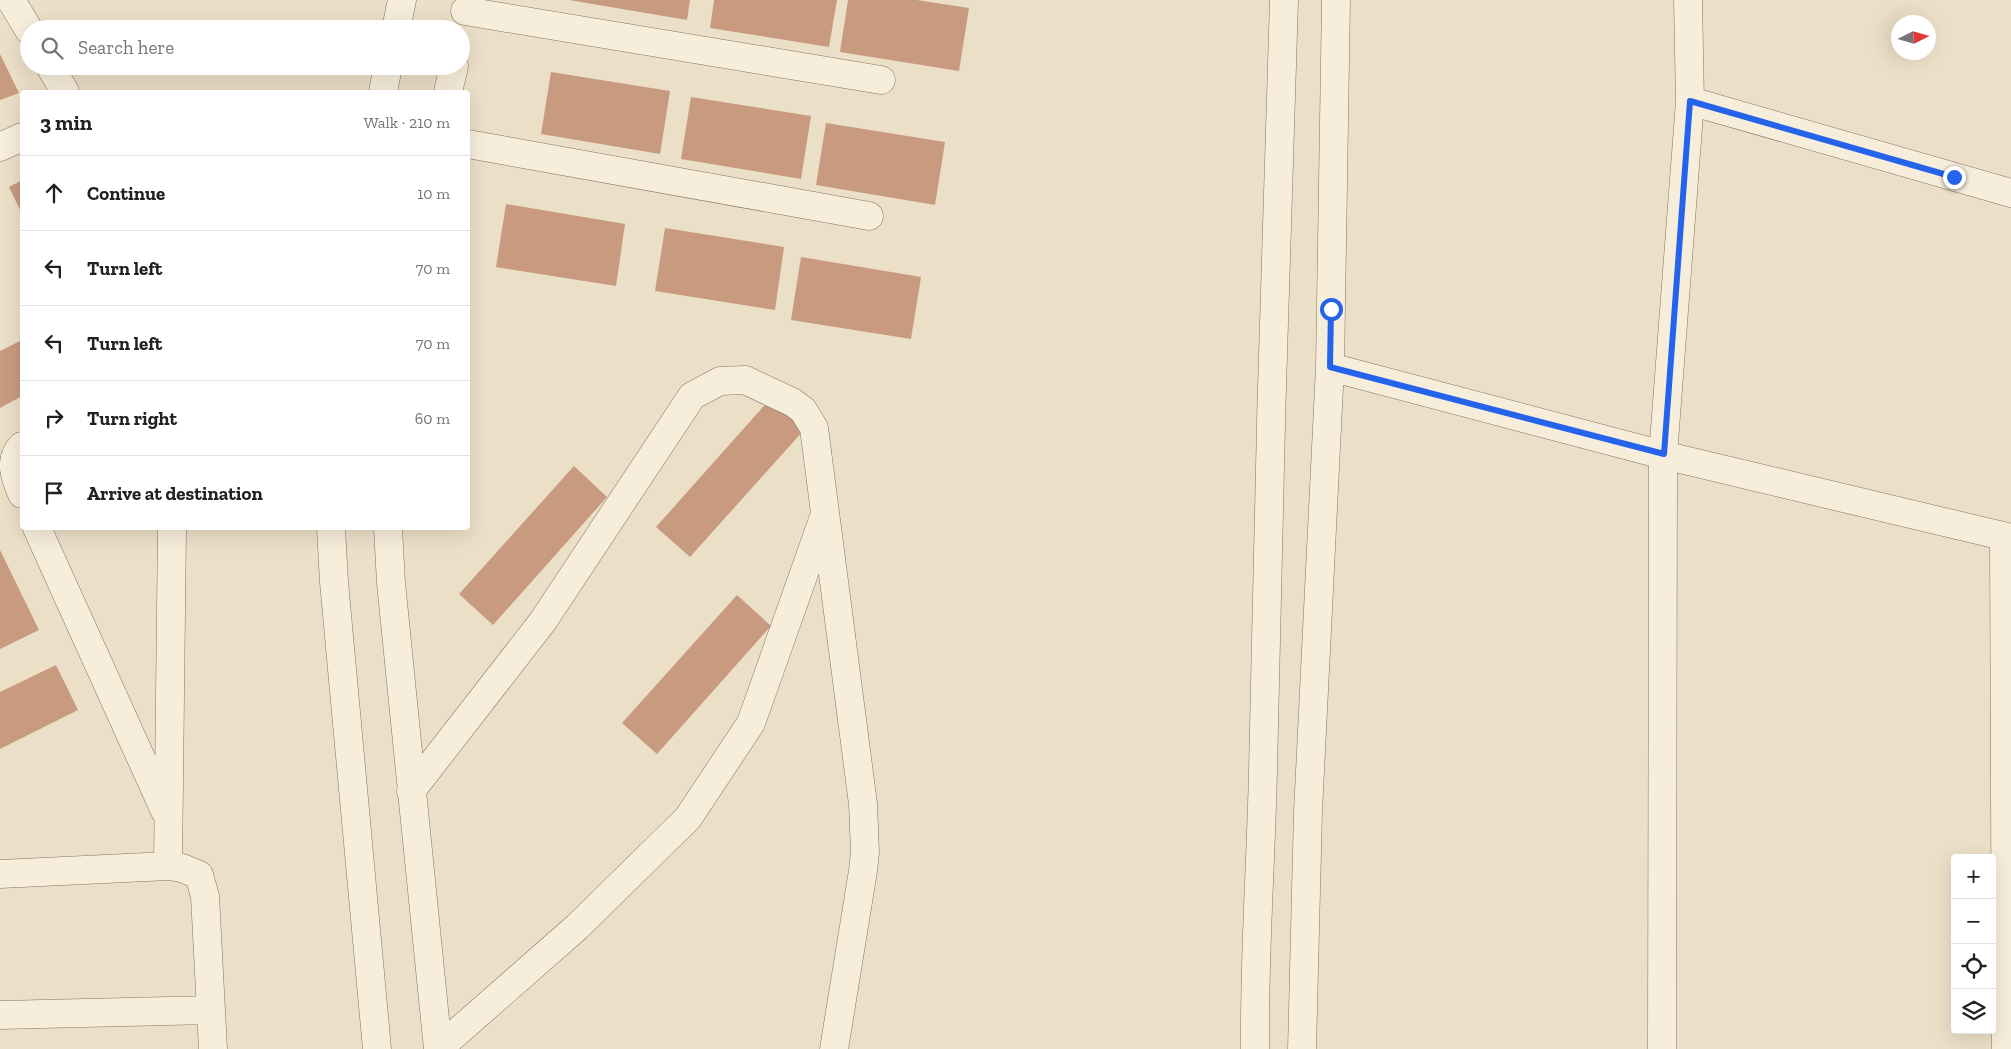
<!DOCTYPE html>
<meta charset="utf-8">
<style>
body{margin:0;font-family:"Zilla Slab",serif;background:#f2f2f2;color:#202124}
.controls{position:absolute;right:15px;bottom:15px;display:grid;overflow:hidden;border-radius:5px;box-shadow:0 5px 20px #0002}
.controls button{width:45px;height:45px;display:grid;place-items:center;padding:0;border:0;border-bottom:1px solid #e0e0e0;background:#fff;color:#202124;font:25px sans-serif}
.compass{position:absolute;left:1891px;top:15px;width:45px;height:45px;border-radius:50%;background:#fff;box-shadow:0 5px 20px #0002;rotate:85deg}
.stop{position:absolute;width:15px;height:15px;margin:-11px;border:4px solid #2563eb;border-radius:50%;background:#fff}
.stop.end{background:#2563eb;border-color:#fff;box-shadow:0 1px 5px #0008}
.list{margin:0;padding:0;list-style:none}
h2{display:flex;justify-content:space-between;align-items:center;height:65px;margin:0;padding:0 20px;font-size:21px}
h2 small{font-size:16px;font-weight:400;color:#757577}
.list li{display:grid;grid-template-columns:32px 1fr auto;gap:15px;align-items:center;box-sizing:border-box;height:75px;padding:0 20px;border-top:1px solid #e0e0e0}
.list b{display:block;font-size:19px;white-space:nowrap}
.list em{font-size:16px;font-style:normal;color:#757577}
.icon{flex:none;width:28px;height:28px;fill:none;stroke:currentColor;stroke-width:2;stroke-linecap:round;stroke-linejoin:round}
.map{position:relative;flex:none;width:2011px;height:1049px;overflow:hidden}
.search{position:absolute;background:#fff;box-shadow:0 5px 20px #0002;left:20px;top:20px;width:450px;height:55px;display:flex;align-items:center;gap:12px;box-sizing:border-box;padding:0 18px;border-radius:28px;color:#757577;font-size:19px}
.panel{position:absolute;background:#fff;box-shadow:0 5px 20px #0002;left:20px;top:90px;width:450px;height:440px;border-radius:5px}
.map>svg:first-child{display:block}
</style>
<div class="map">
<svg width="2011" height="1049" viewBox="0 0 2011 1049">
<rect width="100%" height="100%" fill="#ecdfc8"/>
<path fill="#c89a80" d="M569,0h121l-3,20z
M714,0h123l-8,47 -119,-19z
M848,0h69l52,8 -10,63 -119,-19z
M0,54l19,39 -19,7z
M551,72l119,19 -10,63 -119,-20z
M691,97l120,19 -10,63 -120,-20z
M826,123l119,19 -10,63 -119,-20z
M22,180v34l-13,-27z
M506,204l119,20 -9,62 -120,-19z
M665,228l119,19 -9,63 -120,-19z
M801,257l120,20 -10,62 -120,-19z
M22,340v56l-22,12v-57z
M770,399l34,31 -114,127 -34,-30z
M574,466l33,31 -114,128 -34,-31z
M0,550l39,80 -39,19z
M737,595l34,31 -114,128 -35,-31z
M56,665l22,45 -78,39v-57z"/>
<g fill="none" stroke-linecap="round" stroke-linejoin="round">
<defs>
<path id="minor" d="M11,0l18,30
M465,11l416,69
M396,29l6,-29
M50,66l15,26
M383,92l5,-26
M448,92l6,-26
M1690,101l321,92
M468,144l401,72
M0,147l22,-10
M1330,367l333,88 348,83
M22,446c-14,14 -7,32 0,48
M37,528l128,283
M331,528l3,54 43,467
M388,528l3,55 47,466
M2004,536l2,513
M411,791l132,-170 149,-225 28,-15 25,-1 47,22 11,8 11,18 49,376 2,48 -2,19 -29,178
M168,866l4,-338
M0,874l168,-8 14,2 17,7 6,21 8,153
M0,1015l211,-5
M438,1049l139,-122 111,-109 63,-95 73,-206
M1255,1049c-1,-93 6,-186 8,-279 5,-257 12,-513 21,-770
M1302,1049l6,-237 22,-445 6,-367
M1662,1049l1,-594 27,-354 -2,-101"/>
</defs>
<use href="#minor" stroke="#87725e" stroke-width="29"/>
<use href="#minor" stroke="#f7eddb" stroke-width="28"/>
</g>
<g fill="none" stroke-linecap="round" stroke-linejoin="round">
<path stroke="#2563eb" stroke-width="6" d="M1331,309l-1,58 334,87 26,-353 264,76"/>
</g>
</svg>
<div class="controls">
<button>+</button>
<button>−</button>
<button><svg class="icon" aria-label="locate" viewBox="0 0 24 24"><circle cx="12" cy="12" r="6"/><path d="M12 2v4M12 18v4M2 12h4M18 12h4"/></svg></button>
<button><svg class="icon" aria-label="layers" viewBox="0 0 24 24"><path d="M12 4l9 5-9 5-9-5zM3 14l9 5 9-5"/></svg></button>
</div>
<svg class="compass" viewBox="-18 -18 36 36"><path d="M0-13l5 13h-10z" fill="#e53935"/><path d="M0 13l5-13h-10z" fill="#757577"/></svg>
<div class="stop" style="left:1331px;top:309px"></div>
<div class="stop end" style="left:1954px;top:177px"></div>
<div class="search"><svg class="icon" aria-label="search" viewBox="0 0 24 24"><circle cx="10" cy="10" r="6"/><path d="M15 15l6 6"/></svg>Search here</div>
<section class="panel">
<h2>3 min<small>Walk · 210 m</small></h2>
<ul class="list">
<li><svg class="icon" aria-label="ahead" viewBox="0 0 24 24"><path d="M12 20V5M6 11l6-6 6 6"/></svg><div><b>Continue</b></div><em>10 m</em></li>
<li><svg class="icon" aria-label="left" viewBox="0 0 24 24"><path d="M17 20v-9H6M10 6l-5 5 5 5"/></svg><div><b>Turn left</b></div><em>70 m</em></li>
<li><svg class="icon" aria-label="left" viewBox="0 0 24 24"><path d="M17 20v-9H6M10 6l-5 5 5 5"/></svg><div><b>Turn left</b></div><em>70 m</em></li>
<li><svg class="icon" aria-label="right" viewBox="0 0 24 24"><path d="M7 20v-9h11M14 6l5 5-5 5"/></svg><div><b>Turn right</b></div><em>60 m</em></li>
<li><svg class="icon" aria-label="arrive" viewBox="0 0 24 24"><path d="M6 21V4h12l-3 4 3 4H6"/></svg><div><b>Arrive at destination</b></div></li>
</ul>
</section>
</div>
